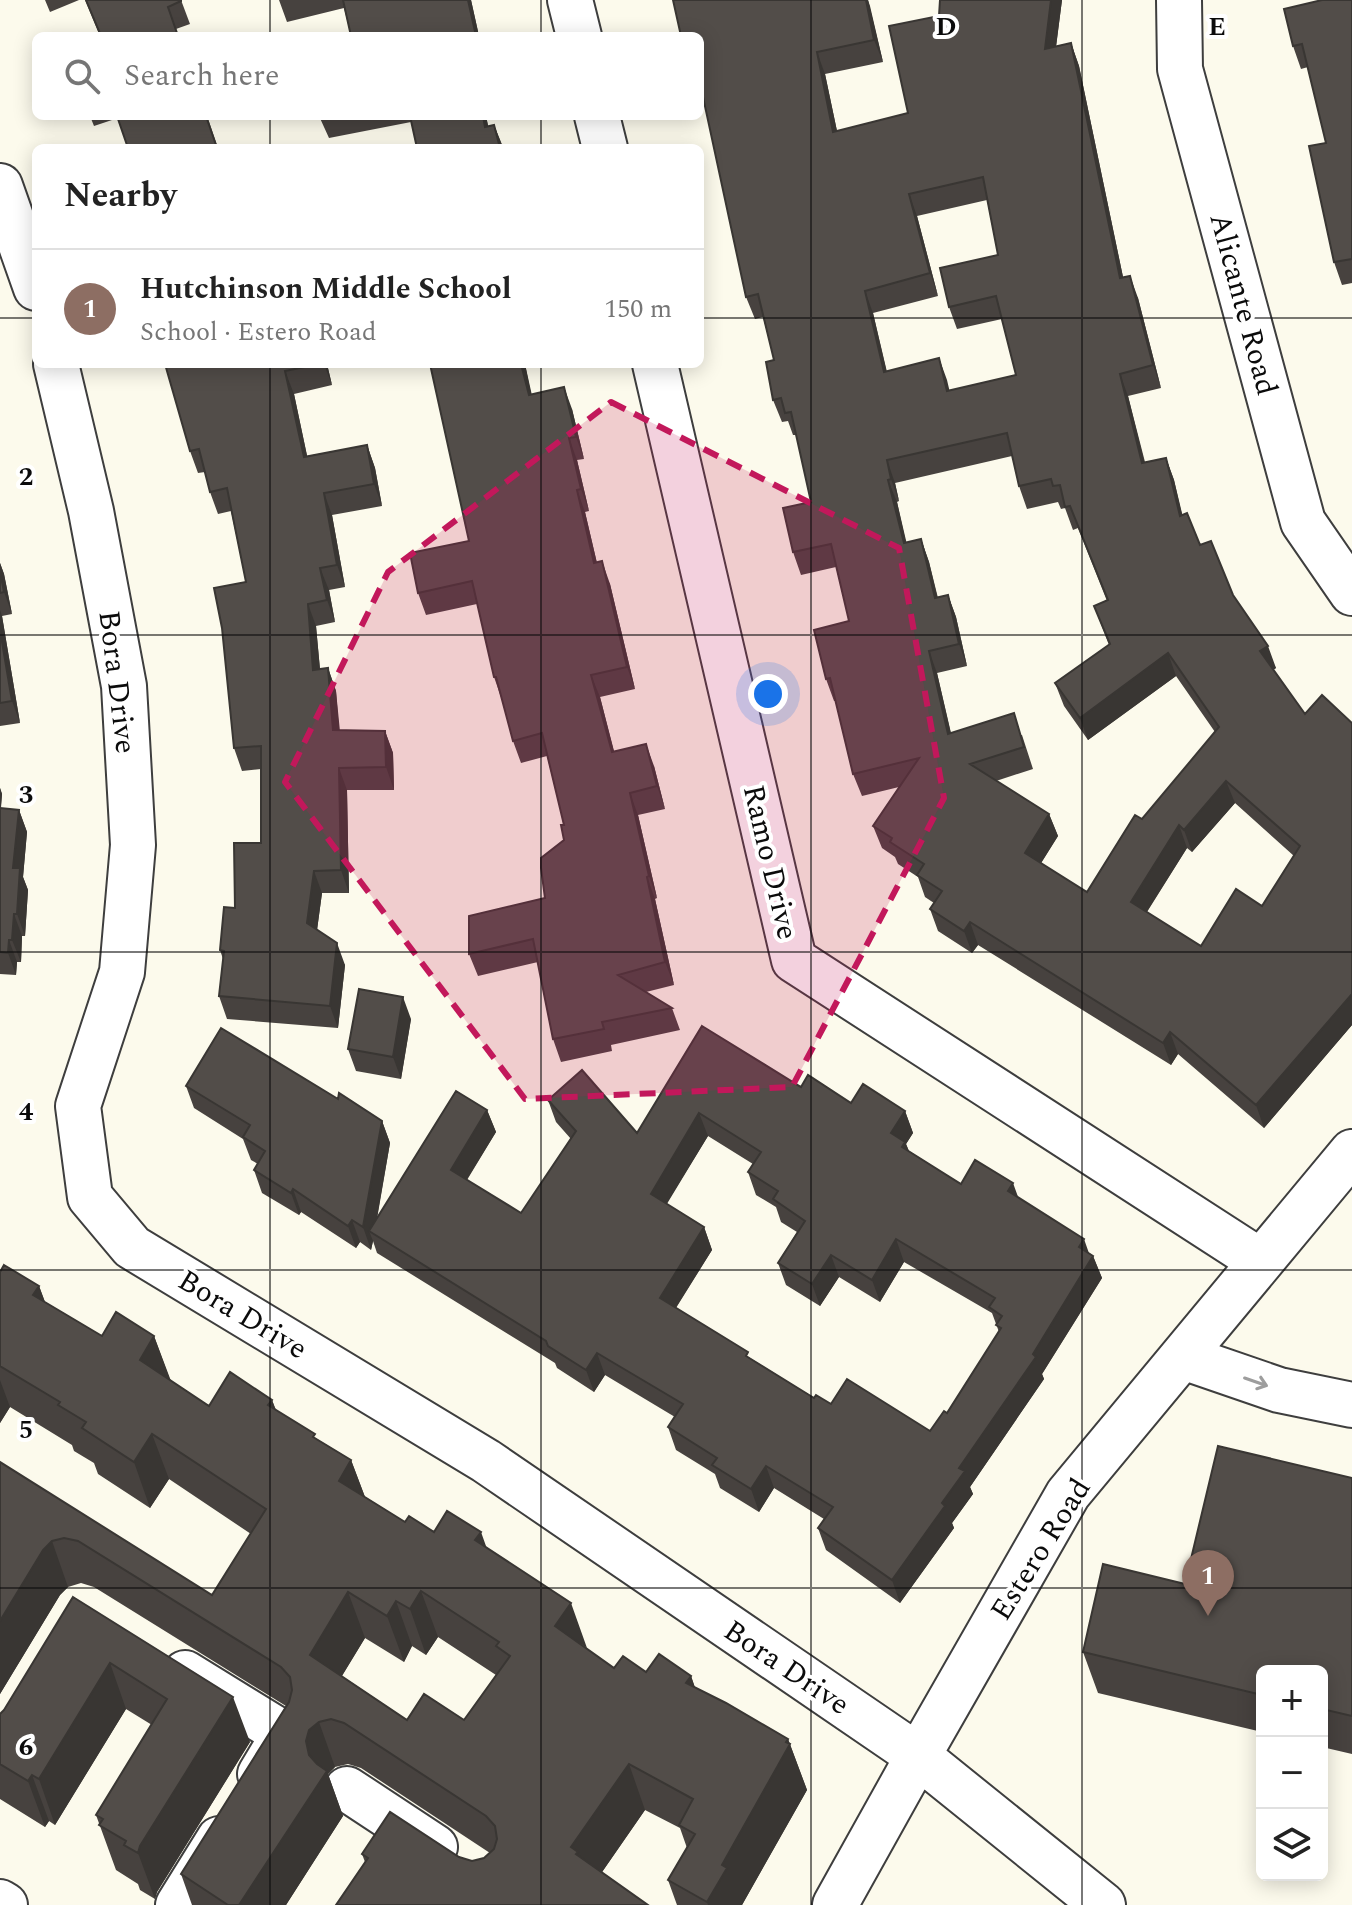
<!DOCTYPE html>
<meta charset="utf-8">
<style>
body{margin:0;font-family:Spectral,serif;background:#f6f6f6;color:#222}
.controls{position:absolute;right:24px;bottom:24px;display:grid;overflow:hidden;border-radius:12px;box-shadow:0 4px 20px #0003}
.controls button{width:72px;height:72px;display:grid;place-items:center;padding:0;border:0;border-bottom:2px solid #e0e0e0;background:#fff;color:#222;font:40px sans-serif}
.you{position:absolute;left:768px;top:694px;width:28px;height:28px;margin:-20px;border:6px solid #fff;border-radius:50%;background:#1a73e8;box-shadow:0 0 0 12px #1a73e833}
.badge{display:grid;place-items:center;width:52px;height:52px;border-radius:50%;background:#0f766e;color:#fff;font-size:26px;font-weight:700}
.pin{position:absolute;translate:-50% -66px;filter:drop-shadow(0 2px 4px #0008)}
.pin::after{content:'';position:absolute;top:42px;width:28px;height:24px;background:inherit;clip-path:polygon(0 0,100% 0,50% 100%)}
.list{margin:0;padding:0;list-style:none}
h2{display:flex;justify-content:space-between;align-items:center;height:104px;margin:0;padding:0 32px;font-size:34px}
h2 small{font-size:26px;font-weight:400;color:#767676}
.list li{display:grid;grid-template-columns:52px 1fr auto;gap:24px;align-items:center;box-sizing:border-box;height:120px;padding:0 32px;border-top:2px solid #e0e0e0}
.list b{display:block;font-size:30px;white-space:nowrap}
.list p{margin:0;font-size:26px;white-space:nowrap;color:#767676}
.list em{font-size:26px;font-style:normal;color:#767676}
.icon{flex:none;width:44px;height:44px;fill:none;stroke:currentColor;stroke-width:2;stroke-linecap:round;stroke-linejoin:round}
.map{position:relative;flex:none;width:1352px;height:1905px;overflow:hidden}
.search{position:absolute;background:#fff;box-shadow:0 4px 20px #0003;left:32px;top:32px;width:672px;height:88px;display:flex;align-items:center;gap:20px;box-sizing:border-box;padding:0 28px;border-radius:12px;color:#767676;font-size:30px}
.panel{position:absolute;background:#fff;box-shadow:0 4px 20px #0003;left:32px;top:144px;width:672px;height:224px;border-radius:12px}
.map>svg:first-child{display:block}
</style>
<div class="map">
<svg width="1352" height="1905" viewBox="0 0 1352 1905">
<rect width="100%" height="100%" fill="#fcfaec"/>
<g fill="none" stroke-linecap="round" stroke-linejoin="round">
<defs>
<path id="minor" d="M570,0l9,36
M1179,0l1,69 123,453 49,71
M597,116l8,32
M0,186l36,102
M56,364l35,147 33,175 9,159 -11,127 -44,134 12,91 42,50 354,214 432,295 185,149
M655,364l139,596 466,301
M1183,1357l96,33 73,15
M185,1673l99,61 -24,40
M347,1789l88,58
M0,1902l5,3
M178,1905l41,-66
M835,1905l83,-149 150,-262 284,-342"/>
</defs>
<use href="#minor" stroke="#3e3e3e" stroke-width="48"/>
<use href="#minor" stroke="#fff" stroke-width="44"/>
</g>
<path fill="#47423f" fill-rule="evenodd" d="M45,0h34l-29,12z
M85,0h96l9,24 -14,5 2,7h-78z
M279,0h192l8,36h-128l-7,-28 -57,14z
M673,0h195l15,62 -58,12 12,57 71,-18 31,-97 1,-16h122l-6,46 15,-3 8,23 44,211 15,21 23,90 -33,8 17,66 21,-4 8,22 8,35 18,30 33,50 43,73 -3,2 32,44 47,9v302l-88,103 -86,-74 -7,11 -193,-120 -6,8 -34,-22 -8,-22 4,-6 -9,-6 -7,-20 -20,-13 -3,-7 -13,-9 -9,-22 26,-39 -37,9 -9,-22 -17,-73h-2l-8,-22 23,-58 -13,-54 -35,8 -8,-23 18,-50 -15,-67h-3l-5,-14 -6,1 -9,-22 1,-40 -11,-43 -8,2 -9,-22 -45,-209h-1v-52zM987,200l11,55 -49,52 8,22 45,-10 14,56 -67,16 -10,-33 -52,14 -14,-59 65,-17 -21,-80zM1012,456l7,30 8,23 31,-7 3,7 4,-1 8,22 5,-2 29,73 -13,5 15,39 -54,38 9,23 24,34 88,-64 39,56 -73,87 -55,73 -46,-29 17,-27 -9,-22 -53,-33 37,-12 -11,-34 -71,-2 -14,-60 30,-7 -11,-49 -8,-22 -10,3 -9,-36 -8,-23 -15,4 -9,-41 2,-1 -4,-18zM1235,803l59,53 -32,50 -61,40 -54,-34 40,-64 5,4z
M1352,0v283l-10,2 -8,-23 -8,-119 -18,-76 -7,2 -8,-23z
M90,116h117l11,32h-90l-10,-30 -24,8z
M319,116h167l2,10 6,-1 9,23h-86l-6,-26 -82,16z
M165,364h162l5,21 -38,9 13,62 60,-11 8,23 7,38 -50,9 13,72 -16,3 6,32 -19,4 4,43 8,-1 8,23 3,39 46,1 8,22 1,37h-47l2,103h-27l-5,37 28,35 -7,63 -111,-9 -8,-23 4,-37 -3,-9 15,-42 26,-65v-74l-19,2 -8,-23 12,-166 -15,-71 -13,3 -8,-22 -5,-20 -7,1 -8,-22z
M430,364h95l6,30 41,15 12,50 -7,1 12,51 -4,1 12,51 13,21 25,105 -35,8 14,55 40,14 11,43 -27,6 19,83 -2,1 19,86 -28,7 26,16 8,22 -69,15 1,6 -51,11 -8,-23 -15,-77 -60,14 -9,-22 76,-56 19,-58v-15l-17,-69 -26,7 -8,-22 -11,-41 -8,-23 -17,-73 -51,11 -8,-22 51,-52z
M0,563l4,11 8,40 -10,2 18,107 -20,3z
M0,788l2,6 -1,14 18,2 8,22 -4,45 5,13 -3,46h-3l-1,26h-4l-1,13 -16,-1z
M411,1019l-10,60 -45,-8 -8,-22z
M702,1026l99,61 50,16 54,8 8,22 -7,11 3,7 52,33 57,13 75,59 9,22 -60,96 2,5 -74,108 3,7 -21,29 2,5 -54,75 -74,-53 -8,-22 6,-9 -50,-31 -15,24 -39,-24 -5,-14 -39,-24 -8,-23 7,-10 -70,-42 -11,17 -37,-24 -2,-5 -178,-110 -4,-12 -2,9 -11,-8 -4,6 -55,-36 -2,3 -37,-22 -8,-23 4,-6 -7,-4 -8,-21 -49,-31 -8,-22 152,13 44,22 8,22 -13,76 110,-109 9,22 -29,48 54,33 50,-74 -15,-17 -8,-22 89,33zM708,1136l45,28 -5,8 8,23 20,12 5,15 16,10 -19,31 8,22 34,21 19,-29 41,25 24,-40 88,51 7,19 -52,81 -17,18 -99,-27 -17,-6 -64,-40 -74,-50 36,-58 -8,-23 -38,-23z
M0,1272l39,14 6,16 57,34h52l16,44 39,26 63,-6 4,10 41,29 34,21 14,37 40,25 81,25 101,102 27,19 77,8 4,12 93,51 19,51 -65,115h-65l-9,-25 19,-32 -7,-20 -35,-18 -43,62 -237,-10 -3,-8 97,3 13,4 12,-3 6,-5 -129,-85 -13,-4 -13,3 -7,7 15,42 -57,89h-94l-11,-31 105,-168 -192,-119 -13,-4 -13,4 -8,8 -60,99v-232l212,133 39,-61 -82,-55 -19,29 -52,-34 -4,-11 -20,-12 -2,-6 -62,-38 -10,16zM438,1637l58,38 -32,45h-57l-65,-44 23,-38 39,24 8,-16 14,9z
M1352,1478v276l-30,-7v-76h-60v61l-164,-39 -15,-41 102,-68z
M73,1597l177,145 -93,150 -2,7 -15,-9 -2,-6 -22,-14 -20,-55 56,-90 -26,-16 -71,116 -6,-4 -4,6 -45,-28v-85l4,-4z"/>
<path fill="#393633" d="M468,0h3l8,36h-3z
M866,0h2l2,6 13,56 -9,-22z
M1051,0h11l-9,71 -8,-22z
M1071,43l8,23 49,235 -8,-23z
M817,52l8,22 17,81 -9,-23z
M483,116h3l7,32 -8,-21z
M494,125l9,22v1h-3z
M909,194l8,22 21,80 -8,-23z
M1130,276l8,22 23,90 -8,-23z
M865,291l8,22 19,82 -8,-23z
M939,358l8,22 8,34 -8,-23z
M324,364h3l5,21z
M521,364h4l12,54 -8,-23z
M285,371l9,23 18,85 -8,-22z
M1120,374l8,22 22,89 -8,-22z
M564,387l8,22 12,50 -8,-22z
M569,438l8,22 12,51 -8,-22z
M367,445l8,23 7,38 -8,-22z
M1166,458l8,22 14,58 -8,-22z
M887,460l8,23 4,18 -8,-22z
M888,480l9,22 15,64 -8,-23z
M577,490l8,22 17,73 -8,-22z
M324,493l8,22 13,72 -8,-22z
M921,539l8,23 14,59 -8,-23z
M602,561l8,23 25,105 -8,-22z
M0,563l4,11 8,40 -8,-22 -4,-20z
M320,568l9,22 6,32 -8,-22z
M948,595l8,22 11,49 -8,-22z
M308,604l8,22 6,66 -9,-22z
M0,610l2,6 18,107 -8,-22 -12,-71z
M1268,646l8,22 -8,5 -8,-22z
M929,651l8,22 19,83 -8,-22z
M1168,653l8,23 -88,64 -8,-22z
M328,668l8,23 6,61 -9,-22z
M591,675l9,22 20,77 -8,-22z
M385,731l8,22 1,37 -8,-23z
M646,744l8,22 11,43 -8,-23z
M339,768l8,22 2,103 -8,-23z
M1226,781l9,22 -43,49 -8,-22z
M0,788l2,6 -2,22z
M630,793l8,22 19,83 -8,-22z
M19,810l8,22 -4,45 5,13 -3,46 -8,-22 -4,-46z
M1049,814l9,22 -25,40 -8,-23z
M1179,825l8,23 -48,76 -8,-22z
M314,871l8,22 -7,52 -8,-22z
M647,877l8,22 19,86 -9,-23z
M14,914l8,22 -1,26 -9,-22z
M970,922l8,23 -6,8 -8,-22z
M9,940l8,22 -1,13 -8,-22z
M337,943l8,22 -7,63 -8,-22z
M1352,994v31l-88,103 -8,-23z
M403,997l8,22 -10,60 -8,-22z
M1170,1032l8,22 -7,11 -8,-22z
M487,1110l9,22 -37,60 -8,-22z
M905,1111l8,22 -7,11 8,20 -23,-31z
M699,1113l9,23 -49,81 -8,-23z
M382,1121l8,22 -16,91 -5,-3 4,10 -2,9 -8,-23z
M1013,1183l8,22 -13,-14z
M293,1189l8,23 -2,3 -8,-22z
M352,1220l8,22 -4,6 -8,-22z
M704,1227l8,23 -44,70 -8,-22z
M896,1239l8,23 -24,40 -8,-22z
M1084,1239l7,20 2,-3 9,22 -60,96 2,5 -74,108 3,7 -21,29 2,5 -54,75 -8,-23 67,-112 74,-114 46,-107z
M831,1255l8,22 -19,29 -8,-22z
M39,1286l17,46 -23,-37z
M154,1336l17,45 -31,-21z
M597,1353l8,22 -11,17 -8,-22z
M0,1380l10,27 -10,16z
M272,1400l16,45 -20,-40z
M152,1434l17,45 -19,29 -16,-46z
M351,1460l17,45 -29,-24z
M766,1466l8,22 -15,24 -8,-23z
M481,1532l16,45 -22,-37z
M52,1541l16,46 -8,8 -60,99v-73l43,-71z
M421,1591l17,46 -12,18 -16,-46z
M348,1592l17,46 -38,62 -17,-45z
M396,1601l16,45 -8,16 -17,-46z
M571,1603l16,45 -32,-22z
M110,1663l16,46 -71,116 -16,-46z
M691,1676l16,46 -21,-39z
M233,1697l17,45 -93,150 -2,7 -17,-46 2,-7z
M319,1722l16,45 -7,7 15,42 -57,89h-47l70,-150 -3,-14 3,-11z
M788,1739l19,51 -65,115h-34l-1,-3 15,-37z
M629,1764l16,46 -54,78 -20,-41z
M32,1775l17,46 -4,6 -17,-46z"/>
<path fill="#524d49" stroke="#393633" stroke-width="2" fill-rule="evenodd" d="M86,0h95v1l-13,6 10,29h-77z
M343,0h125l8,36h-125z
M673,0h193l8,40 -57,12 16,80 75,-19 -19,-87 50,-10 1,-16h111l-6,49 26,-6 49,235 10,-2 23,89 -33,9 22,89 24,-5 14,58 7,-3 13,32 11,-4 22,54 35,51 -8,5 45,63 17,-19 30,28v271l-96,111 -86,-73 -7,11 -193,-121 -6,9 -34,-22 12,-18 -25,-16 7,-11 -34,-22 2,-4 -19,-12 46,-68 -66,16 -23,-96 -4,1 -12,-49 35,-9 -18,-77 -38,8 -10,-44 28,-6 -20,-90 -6,1 -4,-15 -8,2 -7,-38 8,-2 -16,-66 -12,3 -46,-214v-47h-19zM983,177l15,78 -58,13 9,39 47,-11 20,79 -69,16 -8,-33 -55,14 -19,-81 65,-18 -21,-79zM1007,433l12,53 32,-7 2,7 7,-1 5,22 5,-1 38,94 -14,6 16,38 -55,39 25,35 88,-65 51,74 -77,92 -7,-4 -48,77 -62,-39 24,-39 -79,-50 54,-17 -10,-34 -66,21 -19,-83 30,-7 -11,-49 -13,3 -14,-59 -17,4 -16,-63 3,-1 -4,-19zM1226,781l74,65 -38,60 -26,-17 -35,57 -70,-44 48,-77 5,5z
M1322,0h30v259l-18,3 -25,-116 17,-3 -24,-99 -9,2 -9,-37z
M117,116h89l11,32h-89z
M410,116h73l2,11 9,-2 6,23h-83z
M165,364h154l-34,7 19,86 63,-12 7,39 -50,9 13,72 -17,3 7,32 -19,4 5,66 15,-2 5,62 52,1 1,36 -47,1 2,102 -27,1 -7,52 30,20 -7,63 -111,-10 5,-45 -4,-1 4,-43 11,1 -1,-65h27v-97l-27,2 -12,-120 -8,-40 32,-6 -19,-94 -17,4 -11,-43 -9,2z
M430,364h91l8,31 35,-8 12,50 -7,1 12,51 -4,1 17,73 8,-2 25,106 -36,8 21,77 34,-8 11,42 -27,7 19,83 -2,1 18,85 -47,13 54,33 -70,14 2,7 -51,10 -20,-100 -64,15v-38l76,-18 -4,-30v-10l23,-18 -3,-15h3l-22,-92 -29,8 -17,-64h-2l-22,-96 -54,12 -8,-40 59,-12z
M0,572l4,20 -4,1z
M0,630l12,71 -12,2z
M0,808l19,2 -6,58h7l-3,46h-3l-2,26h-3l-1,13 -8,-1z
M359,989l44,8 -10,60 -45,-8z
M702,1026l99,61 7,-12 43,28 12,-19 42,27 -14,22 14,9 -3,5 59,37 14,-24 38,23 -5,8 76,48 -5,8 14,9 -60,98 3,3 -77,111 6,3 -23,32 3,3 -53,74 -74,-52 15,-21 -67,-41 -15,23 -39,-24 5,-7 -49,-31 15,-23 -86,-51 -11,17 -38,-24 -2,-5 -177,-110 87,-140 31,19 -36,60 70,43 55,-82 -28,-31 34,-30 55,63zM699,1113l62,39 -13,20 30,19 -5,8 32,22 -27,42 34,21 19,-29 41,25 24,-41 99,59 -6,9 13,9 -6,9 5,3 -54,85 -3,-2 -14,20 -83,-52 -16,25 -15,-9 -2,3 -68,-42 2,-4 -88,-54 44,-71 -53,-33z
M221,1028l117,71 1,-6 43,28 -19,106 -11,-7 -4,6 -55,-37 -2,4 -37,-23 11,-19 -22,-14 7,-12 -64,-39z
M4,1265l35,21 -6,9 69,41 14,-24 38,24 -14,24 69,46 21,-34 42,28 -4,5 47,29 -2,3 38,23 -12,21 66,41 4,-6 25,16 13,-21 34,21 -6,8 96,63 -16,23 59,42 9,-12 23,16 13,-18 32,22 -5,7 40,20 62,36 -2,3 4,2 -68,121 5,3 -20,34 -39,-22 27,-46 -16,-9 14,-26 -64,-35 -58,83 7,5 -2,2 72,51h-312l32,-47 -6,-4 28,-42 69,45 13,4 12,-3 10,-9 3,-10 -2,-13 -9,-10 -142,-93 -13,-4 -12,3 -10,8 -3,11 3,14 8,9 10,7 -88,134h-11l-47,-31 108,-172 3,-12 -2,-13 -9,-10 -203,-126 -14,-3 -12,3 -9,9 -43,71v-159l212,133 54,-86 -114,-75 -18,28 -52,-34 4,-6 -28,-17 2,-3 -60,-36v-94zM421,1591l78,51 -3,4 14,10 -46,64 -40,-26 -17,26 -97,-65 38,-63 39,24 9,-15 14,8z
M1218,1446l134,32v238l-30,-7v-38h-60v24l-179,-43 20,-88 82,20z
M73,1597l160,100 -93,149 -2,7 -14,-8 2,-4 -27,-16 4,-6 -7,-4 71,-116 -57,-36 -71,116 -7,-4 -4,6 -28,-17v-50l4,-4z"/>
<defs><path id="oneway-shaft" d="M-6 0H5M1.5-3L5.5 0L1.5 3" fill="none" stroke-width="1.6" stroke-linecap="round" stroke-linejoin="round" transform="scale(2)"/></defs>
<use stroke="#9d9d9d" href="#oneway-shaft" transform="translate(1256 1382) rotate(19)"/>
<path fill="#c2185b" fill-opacity="0.2" stroke="#c2185b" stroke-width="6" stroke-dasharray="16 10" stroke-linejoin="round" d="M611,402l288,146 45,250 -152,289 -267,12 -240,-317 103,-210z"/>
<path fill="none" stroke="#0b0b0b" stroke-width="2" stroke-opacity="0.55" d="M270,0v36M541,0v36M811,0v1905M1082,0v1905M270,116v32M541,116v32M0,318h36M700,318h652M270,364v1541M541,364v1541M0,635h1352M0,952h1352M0,1270h1352M0,1588h1352"/>
<g text-anchor="middle" stroke-width="8" stroke-linejoin="round" paint-order="stroke">
<g font-size="30" fill="#0b0b0b" stroke="#fff">
<text transform="translate(1244 304) rotate(75)" y="10">Alicante Road</text>
<text transform="translate(118 682) rotate(83)" y="10">Bora Drive</text>
<text transform="translate(771 862) rotate(77)" y="10">Ramo Drive</text>
<text transform="translate(243 1314) rotate(31)" y="10">Bora Drive</text>
<text transform="translate(1040 1549) rotate(-58)" y="10">Estero Road</text>
<text transform="translate(787 1667) rotate(34)" y="10">Bora Drive</text>
</g>
</g>
<g font-size="26" text-anchor="middle" font-weight="bold" fill="#0b0b0b" stroke="#fff" stroke-width="8" stroke-linejoin="round" paint-order="stroke">
<text x="946" y="35">D</text>
<text x="1217" y="35">E</text>
<text x="26" y="485">2</text>
<text x="26" y="803">3</text>
<text x="26" y="1120">4</text>
<text x="26" y="1438">5</text>
<text x="26" y="1755">6</text>
</g>
</svg>
<div class="controls">
<button>+</button>
<button>−</button>
<button><svg class="icon" aria-label="layers" viewBox="0 0 24 24"><path d="M12 4l9 5-9 5-9-5zM3 14l9 5 9-5"/></svg></button>
</div>
<div class="you"></div>
<div class="pin badge" style="left:1208px;top:1616px;background:#8d6e63">1</div>
<div class="search"><svg class="icon" aria-label="search" viewBox="0 0 24 24"><circle cx="10" cy="10" r="6"/><path d="M15 15l6 6"/></svg>Search here</div>
<section class="panel">
<h2>Nearby<small></small></h2>
<ul class="list">
<li><span class="badge" style="background:#8d6e63">1</span><div><b>Hutchinson Middle School</b><p>School · Estero Road</p></div><em>150 m</em></li>
</ul>
</section>
</div>
